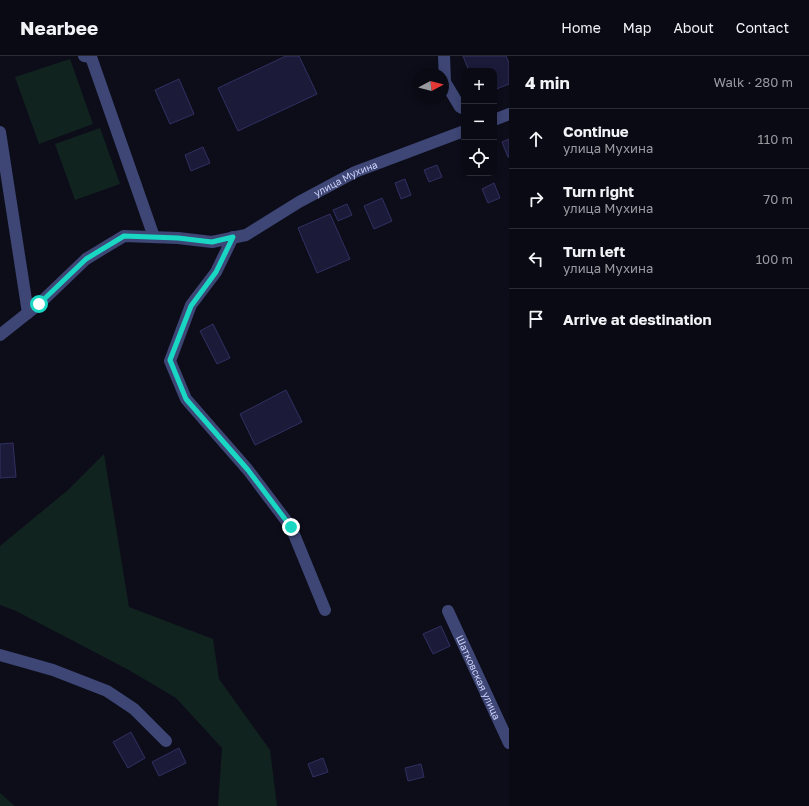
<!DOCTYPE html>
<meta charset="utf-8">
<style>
body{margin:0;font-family:"Golos Text",sans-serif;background:#13131d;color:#f1f3f6}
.controls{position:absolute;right:12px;top:12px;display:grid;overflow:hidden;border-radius:8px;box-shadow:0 2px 6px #0003}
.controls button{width:36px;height:36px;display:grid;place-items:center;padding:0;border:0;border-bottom:1px solid #2a2b34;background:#0a0a14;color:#f1f3f6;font:20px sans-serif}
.compass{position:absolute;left:413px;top:12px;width:36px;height:36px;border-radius:50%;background:#0a0a14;box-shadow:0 2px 6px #0003;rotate:83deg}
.stop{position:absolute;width:12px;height:12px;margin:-9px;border:3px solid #1ad7c4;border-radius:50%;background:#fff}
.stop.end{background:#1ad7c4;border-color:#fff;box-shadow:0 1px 4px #0008}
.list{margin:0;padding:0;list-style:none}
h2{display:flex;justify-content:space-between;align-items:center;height:52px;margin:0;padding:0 16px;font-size:17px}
h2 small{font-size:13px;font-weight:400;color:#999aa0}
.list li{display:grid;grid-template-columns:26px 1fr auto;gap:12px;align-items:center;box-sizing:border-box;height:60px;padding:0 16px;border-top:1px solid #2a2b34}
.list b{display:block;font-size:15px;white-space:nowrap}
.list p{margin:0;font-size:13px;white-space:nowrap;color:#999aa0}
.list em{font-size:13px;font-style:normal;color:#999aa0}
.icon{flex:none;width:22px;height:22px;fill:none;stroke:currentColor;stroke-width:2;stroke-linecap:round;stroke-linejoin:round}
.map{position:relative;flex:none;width:509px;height:750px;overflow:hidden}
header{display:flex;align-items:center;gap:24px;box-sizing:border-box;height:56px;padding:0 20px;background:#0a0a14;border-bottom:1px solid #2a2b34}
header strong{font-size:19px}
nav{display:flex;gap:22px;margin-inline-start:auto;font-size:14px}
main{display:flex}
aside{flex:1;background:#0a0a14}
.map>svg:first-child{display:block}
</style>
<header>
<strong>Nearbee</strong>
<nav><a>Home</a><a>Map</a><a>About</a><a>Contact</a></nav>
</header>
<main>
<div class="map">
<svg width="509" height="750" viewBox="0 0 509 750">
<rect width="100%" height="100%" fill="#0d0d1a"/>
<path fill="#11231f" d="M70,3l23,65 -54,20 -24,-67z
M100,72l20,56 -45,16 -20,-56z
M104,398l25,153 84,32 6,40 51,71 7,56h-59l4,-58 -46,-50 -49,-29 -111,-58 -16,-6v-59l68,-56z
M0,737l15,13h-15z"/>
<path fill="#1b1b39" stroke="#303062" d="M286,0h13l18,38 -79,37 -20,-43z
M463,0h43l3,7v21l-15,6v-19h-25z
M179,23l15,35 -24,10 -15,-34z
M509,83v18h-1l-6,-15z
M203,91l7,16 -19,8 -6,-16z
M437,109l5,12 -13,5 -5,-12z
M405,123l6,16 -10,4 -6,-16z
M494,127l6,15 -12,5 -6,-14z
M382,142l10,23 -18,8 -10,-23z
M347,148l5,11 -14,6 -5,-11z
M330,158l20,45 -33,14 -19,-45z
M213,268l17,34 -13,6 -17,-33z
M286,334l16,32 -47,23 -15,-31z
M13,387l3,34 -16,1v-34z
M441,570l9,20 -17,8 -10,-20z
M131,676l14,26 -17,10 -15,-26z
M179,692l7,15 -27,13 -7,-14z
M323,702l5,14 -15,5 -5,-13z
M421,708l3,13 -16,4 -3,-13z"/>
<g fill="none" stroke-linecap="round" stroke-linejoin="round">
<g stroke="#3d4674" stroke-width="12">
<path d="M84,0l7,1 63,180"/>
<path d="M444,0l1,26 15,25 4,2"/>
<path d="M494,64l15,-6"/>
<path d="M0,76l28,181"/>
<path d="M233,181l-17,35 -25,33 -21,56 16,38 62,71 43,57 34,83"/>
<path id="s1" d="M0,279l39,-31 47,-45 38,-23 54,2 34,4 34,-7 53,-33 56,-30 109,-41"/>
<path id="s2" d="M448,555l61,132"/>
<path d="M0,599l53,15 54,21 27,18 32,32"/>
</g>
</g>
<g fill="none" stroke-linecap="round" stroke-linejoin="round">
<path stroke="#1ad7c4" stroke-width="5" d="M39,248l47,-45 38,-23 54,2 34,4 21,-5 -17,35 -25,34 -21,54 16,39 62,71 43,57"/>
</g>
<g text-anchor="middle" stroke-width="3" stroke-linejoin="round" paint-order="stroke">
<g font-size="10" fill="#ccd0f9" stroke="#0d0d1a">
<text dy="4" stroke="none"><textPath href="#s1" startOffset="397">улица Мухина</textPath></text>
<text dy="4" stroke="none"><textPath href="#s2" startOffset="73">Шатковская улица</textPath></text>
</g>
</g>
</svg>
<div class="controls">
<button>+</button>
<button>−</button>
<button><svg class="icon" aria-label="locate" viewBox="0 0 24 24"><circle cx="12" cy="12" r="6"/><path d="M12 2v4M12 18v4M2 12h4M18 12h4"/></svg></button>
</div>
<svg class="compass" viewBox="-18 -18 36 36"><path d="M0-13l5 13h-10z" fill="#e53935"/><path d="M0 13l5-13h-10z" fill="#999aa0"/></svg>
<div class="stop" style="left:39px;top:248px"></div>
<div class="stop end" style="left:291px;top:471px"></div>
</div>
<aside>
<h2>4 min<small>Walk · 280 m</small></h2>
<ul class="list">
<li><svg class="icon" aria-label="ahead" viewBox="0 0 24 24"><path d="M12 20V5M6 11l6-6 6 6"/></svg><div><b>Continue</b><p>улица Мухина</p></div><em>110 m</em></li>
<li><svg class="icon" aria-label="right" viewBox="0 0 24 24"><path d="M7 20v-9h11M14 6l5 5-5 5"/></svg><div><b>Turn right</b><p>улица Мухина</p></div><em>70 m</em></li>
<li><svg class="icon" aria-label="left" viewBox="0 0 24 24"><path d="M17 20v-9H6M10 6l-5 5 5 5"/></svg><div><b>Turn left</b><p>улица Мухина</p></div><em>100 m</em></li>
<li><svg class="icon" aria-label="arrive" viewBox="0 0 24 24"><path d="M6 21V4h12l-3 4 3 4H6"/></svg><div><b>Arrive at destination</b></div></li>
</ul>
</aside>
</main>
